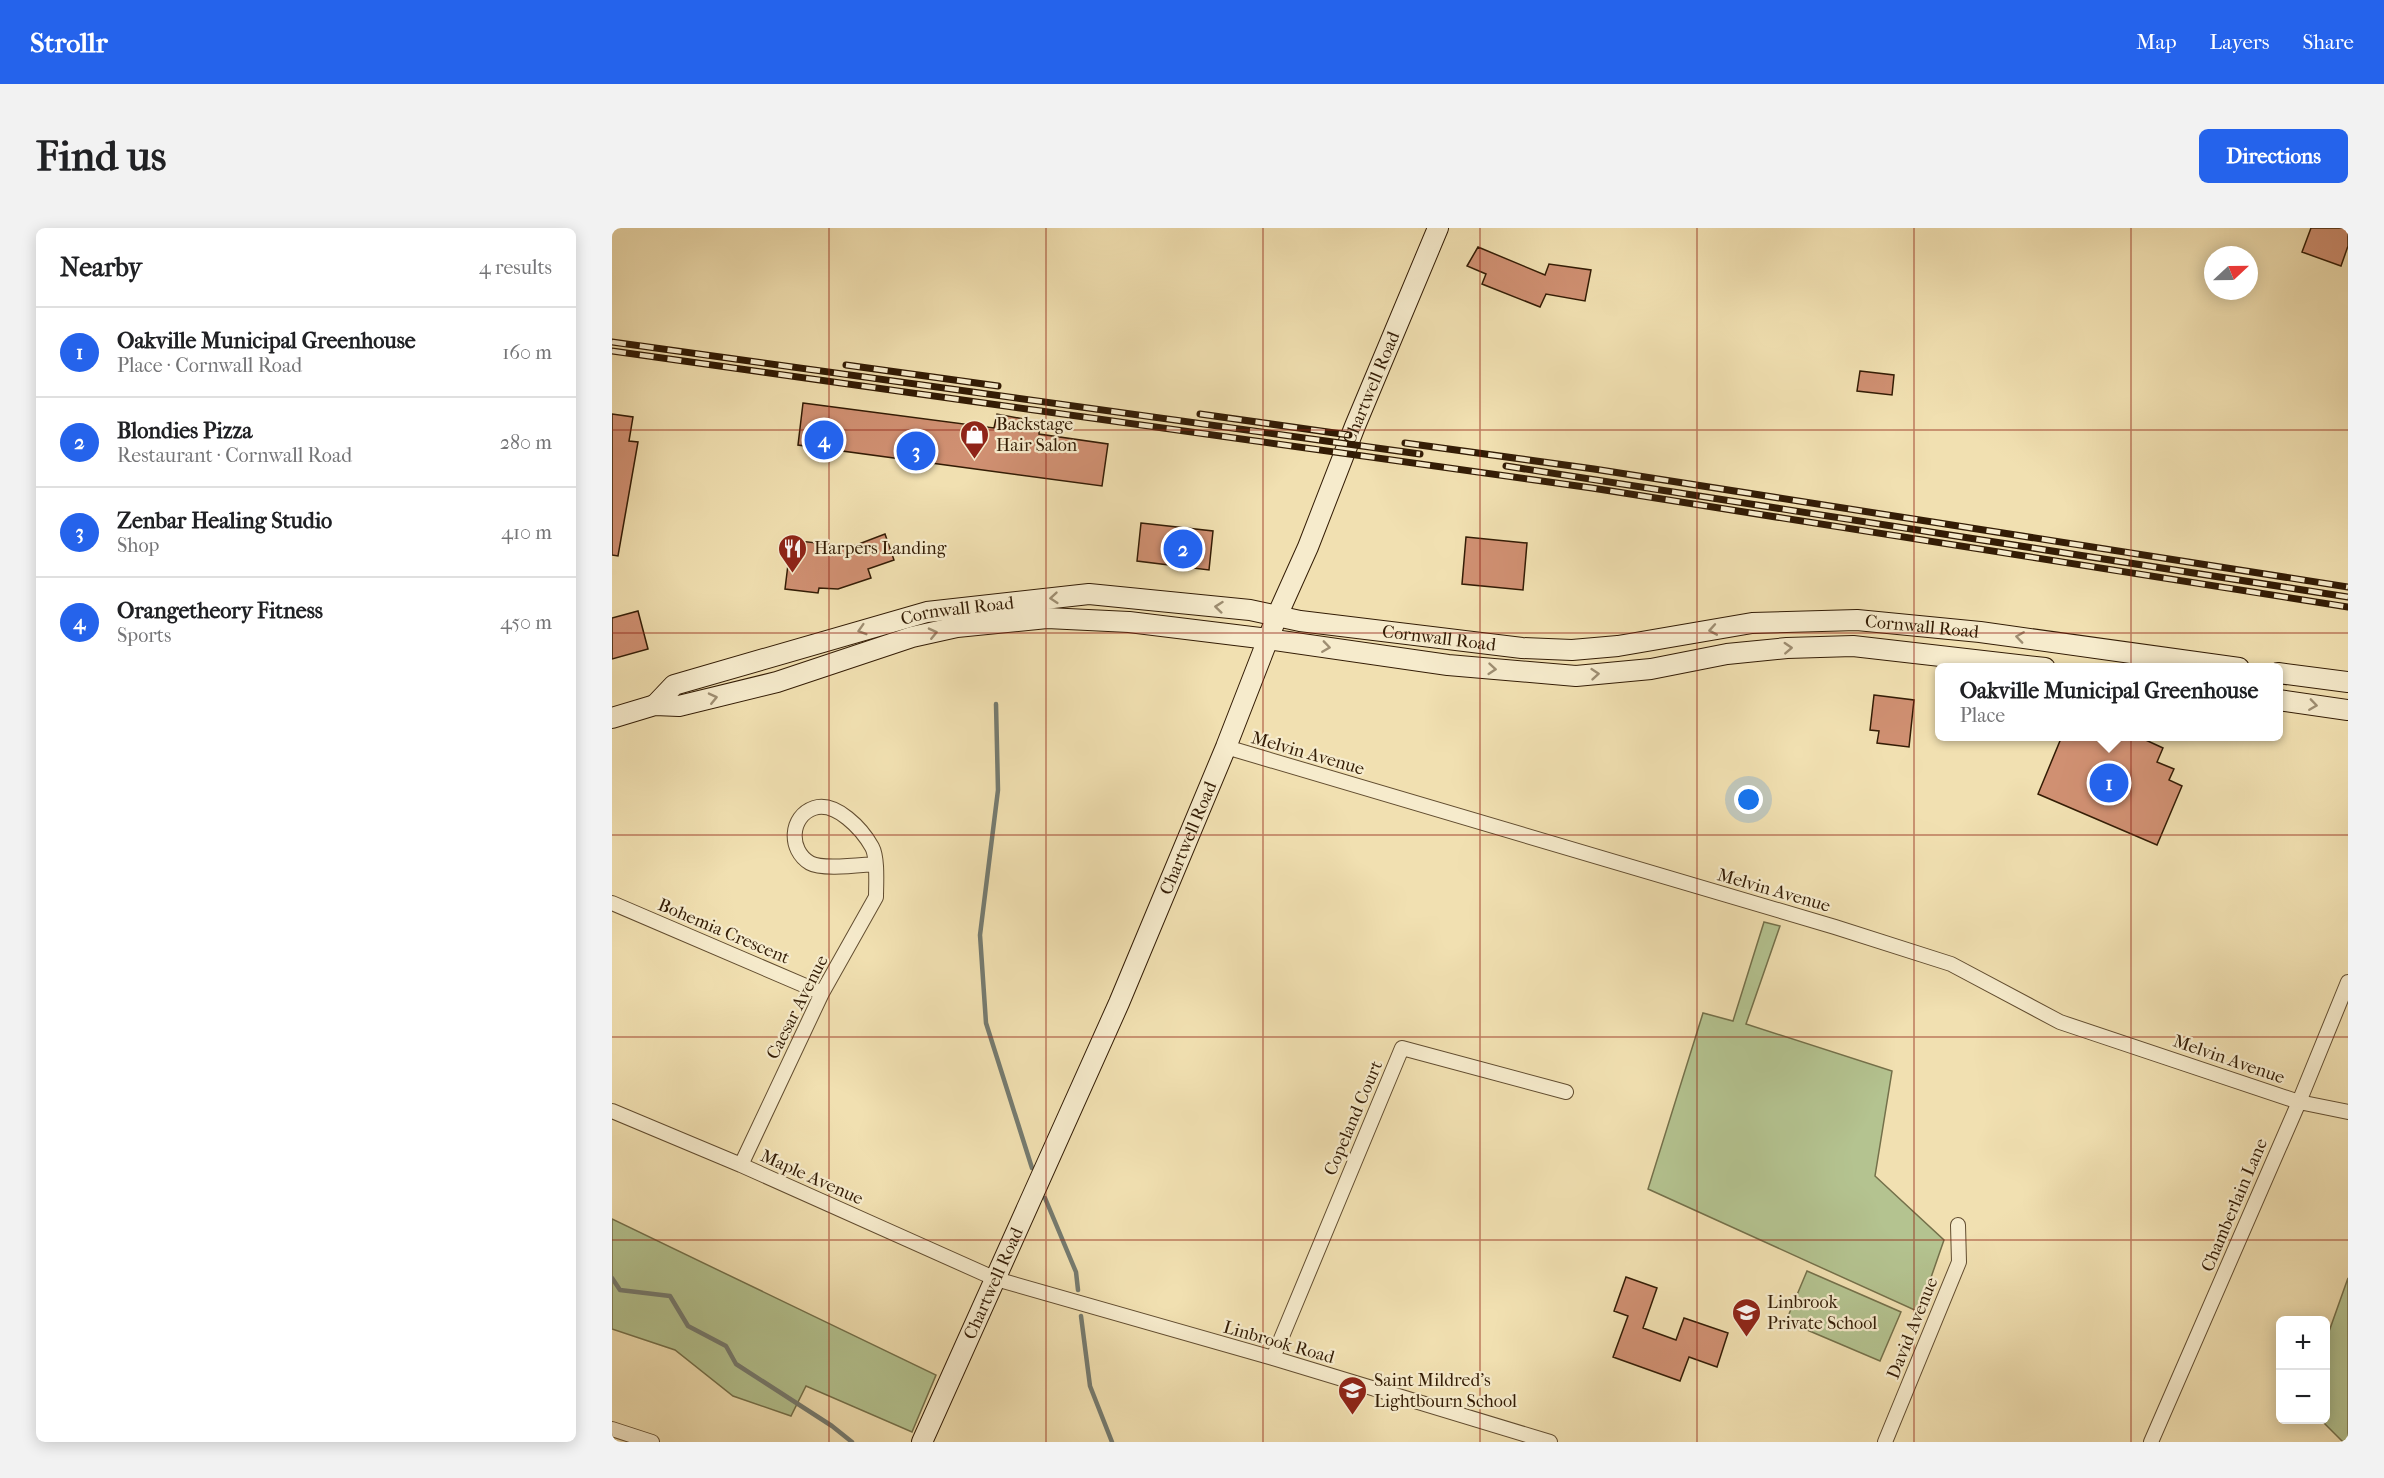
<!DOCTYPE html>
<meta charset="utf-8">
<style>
body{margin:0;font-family:"IM FELL French Canon",serif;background:#f2f2f2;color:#202124}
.controls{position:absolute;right:18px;bottom:18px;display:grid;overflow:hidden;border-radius:9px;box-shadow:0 3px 15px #0003}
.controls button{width:54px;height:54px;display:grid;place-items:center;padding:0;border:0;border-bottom:2px solid #e0e0e0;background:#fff;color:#202124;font:30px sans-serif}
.compass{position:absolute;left:1592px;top:18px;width:54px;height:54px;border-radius:50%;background:#fff;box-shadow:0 3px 15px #0003;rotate:68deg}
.you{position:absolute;left:1137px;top:572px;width:21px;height:21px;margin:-15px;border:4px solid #fff;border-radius:50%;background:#1a73e8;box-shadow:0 0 0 9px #1a73e833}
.badge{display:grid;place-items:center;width:39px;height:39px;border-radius:50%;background:#2563eb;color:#fff;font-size:20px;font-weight:700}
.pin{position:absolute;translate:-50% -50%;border:3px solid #fff;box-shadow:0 2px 6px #0006}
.popup{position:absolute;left:1323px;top:435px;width:348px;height:78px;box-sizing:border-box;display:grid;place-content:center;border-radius:9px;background:#fff;filter:drop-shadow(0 2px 4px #0005);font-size:20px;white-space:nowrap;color:#757577}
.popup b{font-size:22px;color:#202124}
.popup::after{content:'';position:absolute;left:50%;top:100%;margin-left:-12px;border:12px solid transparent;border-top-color:#fff}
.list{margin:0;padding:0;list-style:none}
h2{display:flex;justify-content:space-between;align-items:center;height:78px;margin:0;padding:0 24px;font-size:26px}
h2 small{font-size:20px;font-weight:400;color:#757577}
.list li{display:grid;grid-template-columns:39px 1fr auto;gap:18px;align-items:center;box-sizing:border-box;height:90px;padding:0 24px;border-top:2px solid #e0e0e0}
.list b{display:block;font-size:22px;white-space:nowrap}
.list p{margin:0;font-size:20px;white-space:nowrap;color:#757577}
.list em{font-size:20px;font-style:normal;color:#757577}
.map{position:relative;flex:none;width:1736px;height:1214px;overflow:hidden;border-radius:9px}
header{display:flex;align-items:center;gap:36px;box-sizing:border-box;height:84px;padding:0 30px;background:#2563eb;color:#fff}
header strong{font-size:28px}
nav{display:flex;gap:33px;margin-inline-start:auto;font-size:21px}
.intro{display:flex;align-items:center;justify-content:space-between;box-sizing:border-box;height:144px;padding:0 36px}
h1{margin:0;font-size:42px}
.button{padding:15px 27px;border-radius:9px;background:#2563eb;color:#fff;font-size:21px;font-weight:700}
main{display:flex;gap:36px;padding:0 36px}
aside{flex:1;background:#fff;border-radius:9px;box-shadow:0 3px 15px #0003}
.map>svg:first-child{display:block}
</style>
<header>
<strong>Strollr</strong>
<nav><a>Map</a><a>Layers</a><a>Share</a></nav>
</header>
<div class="intro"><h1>Find us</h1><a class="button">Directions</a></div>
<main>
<aside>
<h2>Nearby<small>4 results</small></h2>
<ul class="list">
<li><span class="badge">1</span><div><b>Oakville Municipal Greenhouse</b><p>Place · Cornwall Road</p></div><em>160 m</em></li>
<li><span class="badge">2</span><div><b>Blondies Pizza</b><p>Restaurant · Cornwall Road</p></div><em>280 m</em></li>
<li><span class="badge">3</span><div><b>Zenbar Healing Studio</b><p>Shop</p></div><em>410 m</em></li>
<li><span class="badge">4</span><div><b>Orangetheory Fitness</b><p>Sports</p></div><em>450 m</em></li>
</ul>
</aside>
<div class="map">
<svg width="1736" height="1214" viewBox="0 0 1736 1214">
<rect width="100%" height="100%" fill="#f1e0b1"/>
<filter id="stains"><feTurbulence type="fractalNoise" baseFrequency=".00333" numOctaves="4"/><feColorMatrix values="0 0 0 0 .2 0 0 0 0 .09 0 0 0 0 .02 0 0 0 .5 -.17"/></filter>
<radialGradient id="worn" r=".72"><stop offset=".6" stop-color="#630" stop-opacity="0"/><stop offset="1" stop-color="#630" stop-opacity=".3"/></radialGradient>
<path fill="#b4c390" stroke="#74704a" stroke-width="1.5" d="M1152,694l16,4 -34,98 146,47 -17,105 69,64 -25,72 -271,-123 55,-176 30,8z
M0,991l324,156 -24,57 -106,-46 -15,30 -58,-20 -58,-46 -63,-21z
M1195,1043l94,41 -21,49 -94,-40z
M1736,1050v164h-5l-22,-22h5v-80z"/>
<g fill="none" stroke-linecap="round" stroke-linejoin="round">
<path stroke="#757b70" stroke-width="4.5" d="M384,476l2,86 -18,145 6,88 46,145
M433,970l31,74 2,18
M0,1050l8,12 50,6 18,30 38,20 10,18 96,62 20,16
M469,1088l9,70 22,56"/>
</g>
<path fill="#d09072" stroke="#331c05" stroke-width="1.5" d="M1699,0h37v18l-7,20 -39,-14z
M866,19l67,28 4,-11 42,6 -6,31 -39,-7 -6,13 -58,-23 4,-10 -19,-8z
M1248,143l34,4 -2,20 -35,-4z
M191,175l191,25 3,-14 43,8 -1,12 69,10 -6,42 -304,-41z
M0,186l21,3 -4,24 9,1 -20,114 -6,-1z
M529,295l72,8 -4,39 -72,-9z
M273,306l9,26 -26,9 3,9 -33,11 -19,-1 -1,5 -33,-4 6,-49 60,7z
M854,309l61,6 -4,47 -61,-6z
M26,383l10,38 -36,10v-41z
M1262,467l40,5 -5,47 -32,-4 2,-12 -9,-1z
M1450,508h75l26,12 -6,14 17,7 -5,11 13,6 -25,59 -119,-51z
M1014,1049l31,11 -14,40 33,12 8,-22 44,15 -11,34 -28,-10 -9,24 -67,-24 15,-41 -14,-5z"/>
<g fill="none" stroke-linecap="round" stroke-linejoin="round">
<defs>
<path id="street" d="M614,519l609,180 116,37 109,58 239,80 49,10
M0,675l210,90
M0,883l129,54 255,114 277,79 277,84
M129,937l81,-172 54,-96c0,-12 2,-39 -4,-50 -10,-18 -36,-46 -58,-39 -24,8 -26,42 -4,55 12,7 50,2 65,1
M661,1130l129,-310 164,44
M0,1201l40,13
M1273,1214l74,-180 -1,-37
M1539,1214l148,-340 49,-120"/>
<g id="secondary">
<path d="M1666,445l70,9"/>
<path d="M1666,472l70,10"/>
<path id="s1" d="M43,477l19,-20 253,-73 162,-18 161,16 50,11 222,27 50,2 46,-4 134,-23 105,-3 123,12 259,36"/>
<path d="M0,490l43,-13 24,1 98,-24 135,-45 45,-10 90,-9 82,4 139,17 180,26 128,11 75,-7 76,-15 60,-6 66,-2 192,22"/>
<path id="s2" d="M310,1214l197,-439 107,-256 51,-131 31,-69 47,-121 83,-198"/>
</g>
</defs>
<use href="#street" stroke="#624d30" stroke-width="16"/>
<use href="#secondary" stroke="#331c05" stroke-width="22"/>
<use href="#street" stroke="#f6ebcc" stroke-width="14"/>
<use href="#secondary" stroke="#f6ebcc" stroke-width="20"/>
<defs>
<path id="rail" d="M0,114l808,112
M0,123l980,137 756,119
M234,137l152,21
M588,186l149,21
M793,215l189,26 754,118
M894,238l842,131"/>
</defs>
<use href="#rail" stroke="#331c05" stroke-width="7"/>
<use href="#rail" stroke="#f6ebcc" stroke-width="4.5" stroke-dasharray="14" stroke-linecap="butt"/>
</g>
<defs><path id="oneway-chevron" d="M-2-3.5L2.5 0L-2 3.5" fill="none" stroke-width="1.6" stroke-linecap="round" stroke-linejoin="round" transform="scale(1.5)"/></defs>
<g stroke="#9e8e72">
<use href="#oneway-chevron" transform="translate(442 370) rotate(175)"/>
<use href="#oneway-chevron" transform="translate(607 379) rotate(-174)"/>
<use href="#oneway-chevron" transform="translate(250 402) rotate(163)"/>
<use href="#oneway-chevron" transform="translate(1101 402) rotate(170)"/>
<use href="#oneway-chevron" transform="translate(321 405) rotate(-13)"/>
<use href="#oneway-chevron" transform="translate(1408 409) rotate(-172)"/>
<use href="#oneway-chevron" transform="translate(714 419) rotate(8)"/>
<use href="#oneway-chevron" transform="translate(1176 420) rotate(-3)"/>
<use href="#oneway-chevron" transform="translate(880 441) rotate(5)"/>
<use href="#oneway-chevron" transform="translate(983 446) rotate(-5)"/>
<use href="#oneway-chevron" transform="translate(101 470) rotate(-13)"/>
<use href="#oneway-chevron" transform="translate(1701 477) rotate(8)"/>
</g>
<path fill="none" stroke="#8f2418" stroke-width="1.5" stroke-opacity="0.55" d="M217,0v1214M434,0v1214M651,0v1214M868,0v1214M1085,0v1214M1302,0v1214M1519,0v1214M0,202h1736M0,405h1736M0,607h1736M0,809h1736M0,1012h1736"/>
<defs>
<symbol id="shop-pin" viewBox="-11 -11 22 30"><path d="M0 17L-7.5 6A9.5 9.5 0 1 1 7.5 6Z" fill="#8f2418" stroke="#f6ebcc"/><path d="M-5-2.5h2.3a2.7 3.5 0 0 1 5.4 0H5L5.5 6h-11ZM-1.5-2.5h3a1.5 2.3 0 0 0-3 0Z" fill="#fff"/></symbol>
<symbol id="restaurant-pin" viewBox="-11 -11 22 30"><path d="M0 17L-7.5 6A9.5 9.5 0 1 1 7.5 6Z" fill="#8f2418" stroke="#f6ebcc"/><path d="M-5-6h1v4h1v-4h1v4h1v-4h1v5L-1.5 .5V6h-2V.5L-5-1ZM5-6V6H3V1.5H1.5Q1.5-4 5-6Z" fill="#fff"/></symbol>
<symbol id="school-pin" viewBox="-11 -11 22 30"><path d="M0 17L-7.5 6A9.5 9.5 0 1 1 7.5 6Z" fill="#8f2418" stroke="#f6ebcc"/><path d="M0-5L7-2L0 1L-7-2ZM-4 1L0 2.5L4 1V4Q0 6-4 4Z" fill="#fff"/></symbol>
</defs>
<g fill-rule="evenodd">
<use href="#shop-pin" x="346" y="190" width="33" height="45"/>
<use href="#restaurant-pin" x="164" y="304" width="33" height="45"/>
<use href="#school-pin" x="1118" y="1068" width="33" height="45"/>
<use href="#school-pin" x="724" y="1146" width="33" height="45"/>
</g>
<g text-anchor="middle" stroke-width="4.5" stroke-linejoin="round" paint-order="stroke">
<g font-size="18" fill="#331c05" stroke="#f6ebcc">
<text dy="6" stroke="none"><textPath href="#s2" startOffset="1146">Chartwell Road</textPath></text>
<text dy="6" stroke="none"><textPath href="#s1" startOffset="321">Cornwall Road</textPath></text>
<text dy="6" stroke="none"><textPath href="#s1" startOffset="1293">Cornwall Road</textPath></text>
<text dy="6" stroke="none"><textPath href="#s1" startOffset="807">Cornwall Road</textPath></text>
<text transform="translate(696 525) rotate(16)" y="6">Melvin Avenue</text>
<text dy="6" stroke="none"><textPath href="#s2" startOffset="660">Chartwell Road</textPath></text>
<text transform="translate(1162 662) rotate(16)" y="6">Melvin Avenue</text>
<text transform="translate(112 703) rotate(23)" y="6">Bohemia Crescent</text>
<text transform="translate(185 779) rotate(-63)" y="6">Caesar Avenue</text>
<text transform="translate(1617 831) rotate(19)" y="6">Melvin Avenue</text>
<text transform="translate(741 890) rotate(-67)" y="6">Copeland Court</text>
<text transform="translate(200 949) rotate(24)" y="6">Maple Avenue</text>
<text transform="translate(1622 977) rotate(-67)" y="6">Chamberlain Lane</text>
<text dy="6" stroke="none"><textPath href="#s2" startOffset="174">Chartwell Road</textPath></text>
<text transform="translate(1300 1100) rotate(-68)" y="6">David Avenue</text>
<text transform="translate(667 1114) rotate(16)" y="6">Linbrook Road</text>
</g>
<g font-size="18" fill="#331c05" stroke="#f6ebcc" text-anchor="start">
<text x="384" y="202">Backstage<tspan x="384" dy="21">Hair Salon</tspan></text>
<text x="202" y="326">Harpers Landing</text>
<text x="1155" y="1080">Linbrook<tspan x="1155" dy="21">Private School</tspan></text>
<text x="762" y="1158">Saint Mildred's<tspan x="762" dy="21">Lightbourn School</tspan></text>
</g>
</g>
<rect width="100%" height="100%" filter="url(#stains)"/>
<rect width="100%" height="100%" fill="url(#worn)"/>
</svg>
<div class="controls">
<button>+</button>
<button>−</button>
</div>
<svg class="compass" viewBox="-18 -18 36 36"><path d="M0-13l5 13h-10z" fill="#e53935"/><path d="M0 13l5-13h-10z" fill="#757577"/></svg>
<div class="you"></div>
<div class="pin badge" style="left:1497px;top:555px">1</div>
<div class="popup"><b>Oakville Municipal Greenhouse</b>Place</div>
<div class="pin badge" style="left:571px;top:321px">2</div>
<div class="pin badge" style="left:304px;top:223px">3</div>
<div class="pin badge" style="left:212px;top:212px">4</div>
</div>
</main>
